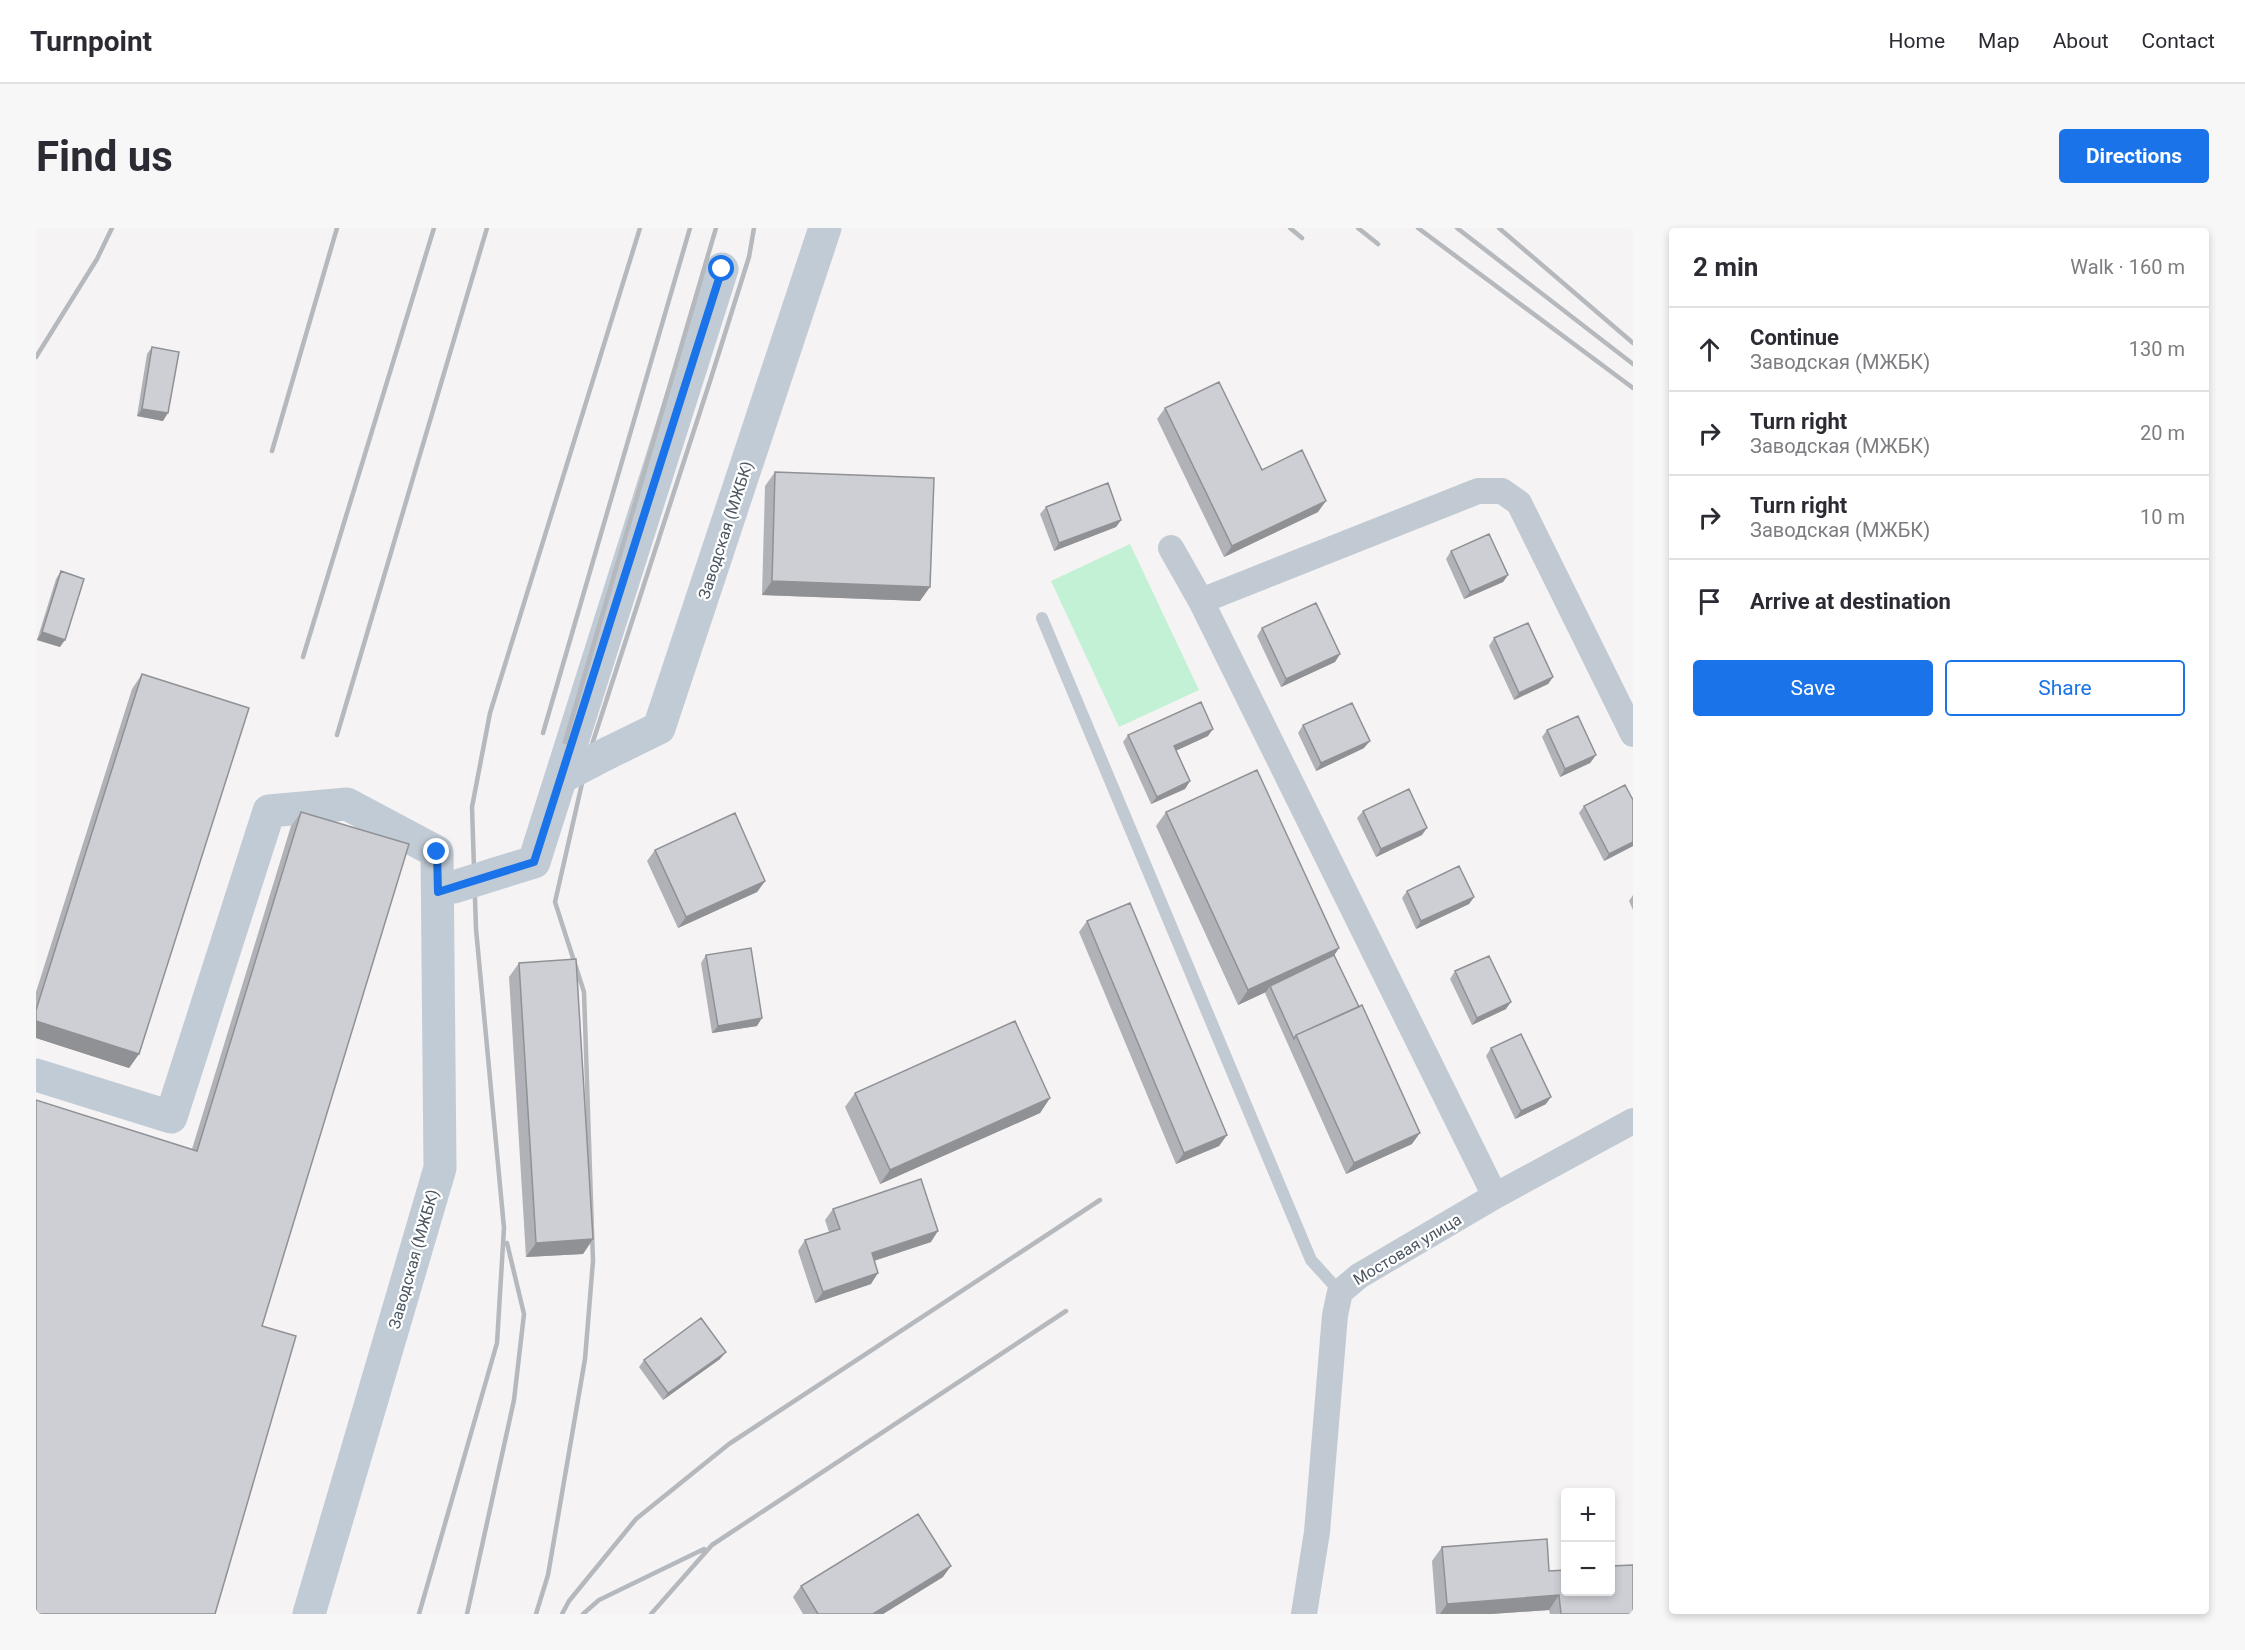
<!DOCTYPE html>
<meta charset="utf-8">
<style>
body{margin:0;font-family:Roboto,sans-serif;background:#f7f7f7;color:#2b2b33}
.controls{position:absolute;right:18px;bottom:18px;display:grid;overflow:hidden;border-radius:6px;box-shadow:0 3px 9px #0003}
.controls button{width:54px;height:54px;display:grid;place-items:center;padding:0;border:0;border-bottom:2px solid #e1e1e2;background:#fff;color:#2b2b33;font:30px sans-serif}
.stop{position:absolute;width:18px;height:18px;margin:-14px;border:4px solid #1a73e8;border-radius:50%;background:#fff}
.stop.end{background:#1a73e8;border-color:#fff;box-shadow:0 2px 6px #0008}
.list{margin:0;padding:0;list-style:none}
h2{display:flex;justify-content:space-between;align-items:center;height:78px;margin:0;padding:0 24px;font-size:26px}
h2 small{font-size:20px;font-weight:400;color:#7c7c81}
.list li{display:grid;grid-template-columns:39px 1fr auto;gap:18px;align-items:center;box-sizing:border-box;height:84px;padding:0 24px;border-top:2px solid #e1e1e2}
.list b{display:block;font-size:22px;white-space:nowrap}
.list p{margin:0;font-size:20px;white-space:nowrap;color:#7c7c81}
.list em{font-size:20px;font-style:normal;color:#7c7c81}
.actions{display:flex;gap:12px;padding:18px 24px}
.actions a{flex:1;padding:14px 0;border:2px solid #1a73e8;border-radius:6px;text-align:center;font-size:21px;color:#1a73e8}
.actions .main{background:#1a73e8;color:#fff}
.icon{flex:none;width:33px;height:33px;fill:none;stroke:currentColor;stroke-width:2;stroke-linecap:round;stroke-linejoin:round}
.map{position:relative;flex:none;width:1597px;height:1386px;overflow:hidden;border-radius:6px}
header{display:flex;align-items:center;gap:36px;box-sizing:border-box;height:84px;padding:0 30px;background:#fff;border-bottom:2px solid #e1e1e2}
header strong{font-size:28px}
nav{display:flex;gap:33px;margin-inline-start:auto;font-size:21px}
.intro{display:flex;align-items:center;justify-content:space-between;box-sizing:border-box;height:144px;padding:0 36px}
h1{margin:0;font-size:42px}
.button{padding:15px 27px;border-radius:6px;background:#1a73e8;color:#fff;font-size:21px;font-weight:700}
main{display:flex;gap:36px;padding:0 36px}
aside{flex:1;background:#fff;border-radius:6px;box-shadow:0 3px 9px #0003}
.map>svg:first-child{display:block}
</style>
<header>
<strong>Turnpoint</strong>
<nav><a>Home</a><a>Map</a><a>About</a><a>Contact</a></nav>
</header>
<div class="intro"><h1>Find us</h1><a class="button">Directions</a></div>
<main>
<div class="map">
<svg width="1597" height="1386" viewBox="0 0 1597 1386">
<rect width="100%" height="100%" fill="#f5f3f3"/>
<path fill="#c3f1d5" d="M1094,316l69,146 -80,37 -68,-146z"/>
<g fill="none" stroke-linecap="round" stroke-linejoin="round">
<path stroke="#c1cad2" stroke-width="12" d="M1006,390l269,642 29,32"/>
<path stroke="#c1cad2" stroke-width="26" d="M1135,320l30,53 294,595
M1165,373l277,-110h24l17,12 114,231
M1268,1386l13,-82 18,-217 5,-23 19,-16 136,-80 138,-75"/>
<path stroke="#c1cbd6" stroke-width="33" d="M572,525l51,-25 166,-500
M459,646l39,-12 188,-593
M0,847l135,42 98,-306 78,-7 90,48 3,316 -131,446"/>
<path stroke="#b5b8bd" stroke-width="4.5" d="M1254,0l12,10
M1322,0l20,16
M1382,0l215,160
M1421,0l176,136
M1463,0l134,115
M0,129l61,-98 15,-31
M236,223l65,-223
M267,429l131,-429
M507,505l147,-505
M301,507l150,-507
M529,514l151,-514
M383,1386l78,-271 7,-115 -28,-299 -4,-122 18,-94 150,-485
M431,1386l47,-214 10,-86 -17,-71
M500,1386l12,-39 37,-216 8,-98 -9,-269 -29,-90 33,-145 123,-379 38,-121 5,-29
M526,1386l7,-13 67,-82 93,-75 371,-244
M547,1386l16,-14 105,-51
M615,1386l61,-69 354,-234"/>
<path stroke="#c1cbd6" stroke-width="33" d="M528,548l44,-23
M418,659l41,-13"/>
</g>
<path fill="#b0b2b7" d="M116,119l11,74 -26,-5 10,-62z
M1129,180l97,62 56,42 -94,45 -67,-138z
M739,244l145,129 -158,-6 3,-109z
M1010,279l75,13 -5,7 -62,24 -14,-37z
M1415,323l57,24 -5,7 -39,17 -18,-40z
M25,343l-1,76 -23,-7 19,-61z
M1226,400l78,26 -5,8 -54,25 -24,-51z
M1458,410l59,39 -5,7 -34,16 -25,-54z
M106,446l-3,380 -10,14 -93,-30v-46l96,-303z
M1267,497l61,23 -48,23 -18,-38z
M1511,502l49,25 -6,8 -30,14 -18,-40z
M1092,507l80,1 -32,14 14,31 -5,8 -34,15 -28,-62z
M1597,572v46l-29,15 -25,-48 5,-7z
M1327,583l59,24 -46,22 -19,-39z
M265,584l-39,514 -70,-177 99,-323z
M1130,584l173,136 -5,7 78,189 -66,30 -81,-181 1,-1 -28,13 -82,-179z
M619,622l110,31 -8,11 -79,36 -31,-67z
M1371,663l67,6 -5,7 -53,25 -14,-31z
M1597,667v15l-4,-9z
M1051,693l140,214 -8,11 -43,18 -97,-232z
M670,727l51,71 -45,7 -11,-70z
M483,735l74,276 -10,15 -57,3 -17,-280z
M1419,743l51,38 -34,16 -22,-46z
M1455,820l55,56 -31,15 -29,-63z
M819,865l195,5 -10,15 -160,71 -35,-77z
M797,981l98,33 -57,19 -3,23 -56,19 -17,-52 7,-11 24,-8 -4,-12z
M684,1131l-57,41 -24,-33 5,-7z
M1406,1319l107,24 84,43h-83l-1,-4 -58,4h-55l-4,-53z
M907,1349l-60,37h-80l-10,-17 8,-11z"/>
<path fill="#909195" d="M106,181l26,4 -5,8 -26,-5z
M1290,273l-8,11 -94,45 8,-11z
M1085,292l-5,7 -62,24 5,-8z
M1472,347l-5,7 -39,17 6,-7z
M736,353l158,6 -10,14 -158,-6z
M6,404l23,8 -5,7 -23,-7z
M1304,426l-5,8 -54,25 5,-8z
M1517,449l-5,7 -34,16 5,-7z
M1177,501l-5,7 -39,18 5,-8z
M1334,513l-6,7 -48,23 5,-8z
M1560,527l-6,8 -30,14 5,-8z
M1154,553l-5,8 -34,15 6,-7z
M1391,600l-5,7 -46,22 5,-8z
M1597,614v4l-29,15 5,-7z
M729,653l-8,11 -79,36 8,-11z
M1438,669l-5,7 -53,25 5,-8z
M1303,720l-10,15 -59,23 -4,6 -28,13 10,-15z
M1475,774l-5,7 -34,16 5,-7z
M726,790l-5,8 -45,7 6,-7z
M0,793l103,33 -10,14 -93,-30z
M1515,869l-5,7 -31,15 6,-8z
M1014,870l-10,15 -160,71 10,-14z
M1384,905l-8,11 -66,30 8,-11z
M1191,907l-8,11 -43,18 8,-11z
M902,1003l-7,11 -67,22 8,-11z
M557,1011l-10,15 -57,3 10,-14z
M842,1045l-7,11 -56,19 8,-11z
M690,1124l-6,7 -57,41 5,-7z
M915,1338l-8,11 -60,37h-10z
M1523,1367l-10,15 -58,4h-51l7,-10z"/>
<path fill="#cdcfd5" stroke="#909195" stroke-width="1.5" d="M116,119l27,5 -11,61 -26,-4z
M1183,154l43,88 40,-20 24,51 -94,45 -67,-138z
M739,244l159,6 -4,109 -158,-6z
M1072,255l13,37 -62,23 -13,-36z
M1453,306l19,41 -38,17 -19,-41z
M25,343l23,8 -19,61 -23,-8z
M1280,375l24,51 -54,25 -24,-51z
M1492,395l25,54 -34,16 -25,-55z
M106,446l107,34 -110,346 -103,-33v-11z
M1165,474l12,27 -39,17 16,35 -33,16 -29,-62z
M1316,475l18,38 -49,22 -18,-38z
M1542,488l18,39 -31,14 -18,-39z
M1221,542l82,178 -91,42 -82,-178z
M1589,557l8,15v42l-24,12 -25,-48z
M1373,561l18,39 -46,21 -18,-38z
M265,584l108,32 -147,482 34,10 -81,278h-179v-514l161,51z
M699,585l30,68 -79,36 -31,-67z
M1423,638l15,31 -53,24 -14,-30z
M1094,675l97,232 -43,18 -97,-232z
M715,720l11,70 -44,8 -12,-71z
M1298,727l25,52 -63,28 -2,4 -24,-53z
M1453,728l22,46 -34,16 -22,-47z
M540,731l17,280 -57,4 -17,-280z
M1326,777l58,128 -66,30 -58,-128z
M979,793l35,77 -160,72 -35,-77z
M1485,806l30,63 -30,14 -30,-63z
M885,951l17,52 -66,22 6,20 -55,19 -18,-52 35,-11 -7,-20z
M665,1090l25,34 -58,41 -24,-33z
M882,1286l33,52 -78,48h-55l-17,-28z
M1511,1311l2,32 17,-1v22h45v-26l22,-1v49h-72l-2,-19 -112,9 -5,-57z"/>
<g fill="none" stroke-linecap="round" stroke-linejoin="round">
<path stroke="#1a73e8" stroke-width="8" d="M401,624l1,40 96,-30 188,-593"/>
</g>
<g text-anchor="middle" stroke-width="4.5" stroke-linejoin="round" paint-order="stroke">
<g font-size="16" fill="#4a5661" stroke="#fff">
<text transform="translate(689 302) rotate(-72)" y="6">Заводская (МЖБК)</text>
<text transform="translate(1371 1021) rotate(-31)" y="6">Мостовая улица</text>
<text transform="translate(377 1031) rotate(-74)" y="6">Заводская (МЖБК)</text>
</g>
</g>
</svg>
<div class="controls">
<button>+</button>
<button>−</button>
</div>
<div class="stop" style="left:686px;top:41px"></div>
<div class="stop end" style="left:401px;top:624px"></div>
</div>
<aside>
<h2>2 min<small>Walk · 160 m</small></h2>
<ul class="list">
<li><svg class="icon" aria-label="ahead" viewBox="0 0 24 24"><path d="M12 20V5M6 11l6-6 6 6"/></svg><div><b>Continue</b><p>Заводская (МЖБК)</p></div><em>130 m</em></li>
<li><svg class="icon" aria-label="right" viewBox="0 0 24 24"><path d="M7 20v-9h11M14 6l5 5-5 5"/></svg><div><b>Turn right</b><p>Заводская (МЖБК)</p></div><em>20 m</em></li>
<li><svg class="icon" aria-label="right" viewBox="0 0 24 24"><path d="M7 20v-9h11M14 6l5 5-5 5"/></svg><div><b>Turn right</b><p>Заводская (МЖБК)</p></div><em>10 m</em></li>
<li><svg class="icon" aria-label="arrive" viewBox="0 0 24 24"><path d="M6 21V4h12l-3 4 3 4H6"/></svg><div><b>Arrive at destination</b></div></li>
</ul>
<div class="actions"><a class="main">Save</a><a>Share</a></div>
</aside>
</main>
